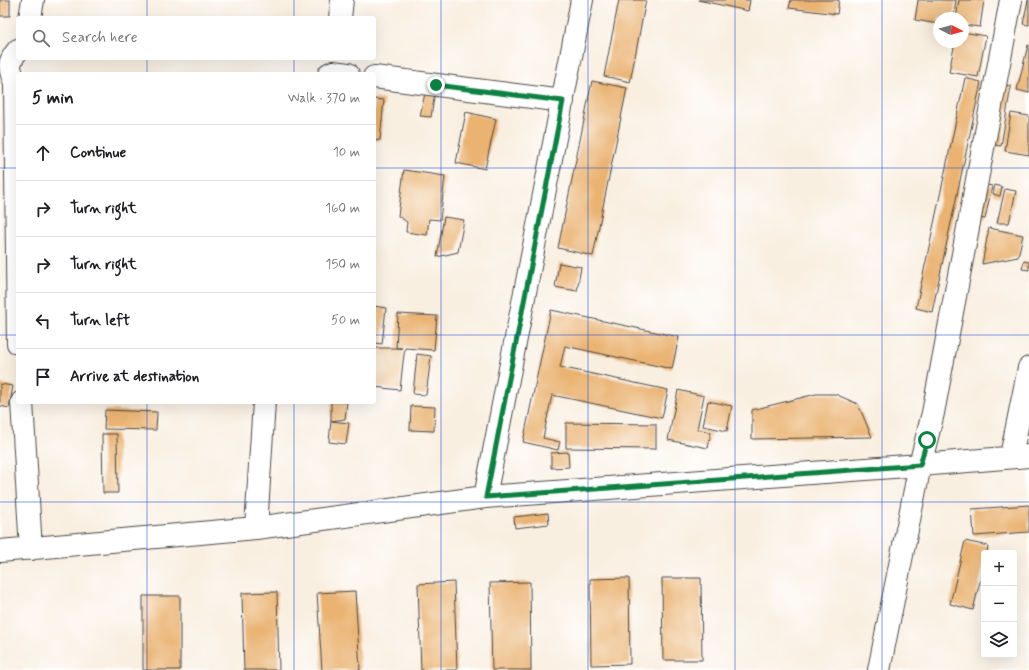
<!DOCTYPE html>
<meta charset="utf-8">
<style>
body{margin:0;font-family:Mynerve,sans-serif;background:#f2f2f2;color:#202124}
.controls{position:absolute;right:12px;bottom:12px;display:grid;overflow:hidden;border-radius:4px;box-shadow:0 4px 16px #0002}
.controls button{width:36px;height:36px;display:grid;place-items:center;padding:0;border:0;border-bottom:1px solid #e0e0e0;background:#fff;color:#202124;font:20px sans-serif}
.compass{position:absolute;left:933px;top:12px;width:36px;height:36px;border-radius:50%;background:#fff;box-shadow:0 4px 16px #0002;rotate:96deg}
.stop{position:absolute;width:12px;height:12px;margin:-9px;border:3px solid #0b8043;border-radius:50%;background:#fff}
.stop.end{background:#0b8043;border-color:#fff;box-shadow:0 1px 4px #0008}
.list{margin:0;padding:0;list-style:none}
h2{display:flex;justify-content:space-between;align-items:center;height:52px;margin:0;padding:0 16px;font-size:17px}
h2 small{font-size:13px;font-weight:400;color:#757577}
.list li{display:grid;grid-template-columns:26px 1fr auto;gap:12px;align-items:center;box-sizing:border-box;height:56px;padding:0 16px;border-top:1px solid #e0e0e0}
.list b{display:block;font-size:15px;white-space:nowrap}
.list em{font-size:13px;font-style:normal;color:#757577}
.icon{flex:none;width:22px;height:22px;fill:none;stroke:currentColor;stroke-width:2;stroke-linecap:round;stroke-linejoin:round}
.map{position:relative;flex:none;width:1029px;height:670px;overflow:hidden}
.search{position:absolute;background:#fff;box-shadow:0 4px 16px #0002;left:16px;top:16px;width:360px;height:44px;display:flex;align-items:center;gap:10px;box-sizing:border-box;padding:0 14px;border-radius:4px;color:#757577;font-size:15px}
.panel{position:absolute;background:#fff;box-shadow:0 4px 16px #0002;left:16px;top:72px;width:360px;height:332px;border-radius:4px}
.map>svg:first-child{display:block}
</style>
<div class="map">
<svg width="1029" height="670" viewBox="0 0 1029 670">
<rect width="100%" height="100%" fill="#fff"/>
<filter id="ink" filterUnits="userSpaceOnUse"><feTurbulence type="fractalNoise" baseFrequency=".025" numOctaves="2"/><feDisplacementMap in="SourceGraphic" scale="8" xChannelSelector="R" yChannelSelector="G"/><feConvolveMatrix kernelMatrix="1 2 1 2 8 2 1 2 1" color-interpolation-filters="sRGB"/></filter>
<filter id="wash" filterUnits="userSpaceOnUse"><feTurbulence type="fractalNoise" baseFrequency=".012" numOctaves="4" result="noise"/><feDisplacementMap in="SourceGraphic" scale="16" xChannelSelector="R" yChannelSelector="G"/><feGaussianBlur stdDeviation="0.9" result="paint"/><feColorMatrix in="noise" values="0 0 0 0 0 0 0 0 0 0 0 0 0 0 0 0 0 1.4 0 .05"/><feComposite in="paint" operator="in"/></filter>
<g filter="url(#wash)">
<rect width="100%" height="100%" fill="#f9efe1"/>
<g id="blocks">
<path fill="#eab372" d="M0,0h10v16h-10z
M619,0h27l-16,82 -26,-6z
M698,0h52l-2,11z
M791,0h48l-2,14 -48,-6z
M918,0h38l-2,15 -8,-1 -1,4h-6v6l-24,-4z
M959,0h25l-4,27 -17,-2v-7h-7z
M1028,0h1v25l-6,-1z
M963,32l23,4 -8,41 -29,-5 6,-30h8z
M1028,45h1v48l-12,-3z
M965,78l16,4 -49,230 -16,-4z
M592,81l35,7 -34,168 -35,-8z
M999,84l12,2 -10,60 -12,-2z
M436,85l-5,32 -11,-1 5,-23z
M374,99l10,1 -4,40 -6,1z
M466,112l30,7 -11,50 -29,-6z
M1011,113l18,3v39l-24,-4z
M404,170l41,6 -5,44 -11,-1 -2,16 -21,-3 1,-10 -9,-6z
M982,184l10,2 -7,33 -10,-2z
M995,185l7,2 -2,9 -7,-2z
M1005,189l11,2 -7,32h-12z
M444,217l20,3 -6,32 -21,5z
M989,228l34,7 -5,22 -36,7z
M1024,261l5,1v8l-7,-1z
M559,263l22,4 -4,24 -22,-4z
M374,306l12,2 -4,36 -8,-1z
M551,310l128,27 -7,32 -107,-23 -5,21 108,23 -6,28 -110,-23 -9,43 17,4 -2,8 -35,-8z
M398,314l39,2 -3,34 -29,-2 -2,14 -3,28 -26,-3v-39h28h-6z
M417,354l14,2 -5,39 -13,-1z
M0,384l13,2 -4,22 -9,-2z
M678,390l26,6 -7,33 14,3 -3,16 -40,-8z
M816,394h19l23,10 14,33 -120,2v-29z
M708,401l24,5 -5,25 -24,-5z
M331,402h16l-2,17 -14,2z
M411,406l24,1 -1,24 -24,-1z
M105,410l52,2 -1,18 -52,-1z
M331,421l18,2 -3,21 -17,-2z
M566,423l90,1v25l-90,-1z
M102,434h15l1,59h-15z
M568,452l1,15 -18,1v-15z
M1029,505v27l-55,4 -2,-27z
M548,513l1,11 -34,4 -1,-11z
M965,541l23,5 -1,7h-3v12l-11,45 -23,-6z
M629,578l1,86 -39,1 -1,-86z
M662,578h39l1,82h-39z
M454,582l3,88h-36l-3,-86z
M530,582l1,88h-39l-2,-87z
M355,591l5,79h-38l-5,-77z
M277,592l2,78h-35l-2,-77z
M143,596h37v74h-37z"/>
</g>
</g>
<g filter="url(#ink)">
<use href="#blocks" fill-opacity="0" stroke="#4a4846" stroke-width="1"/>
<g fill="none" stroke-linecap="round" stroke-linejoin="round">
<defs>
<path id="minor" d="M30,18l3,-18
M340,18l2,-18
M18,50c-12,15 -8,17 -3,34l3,259
M329,74l4,-2 15,2
M374,77l189,24
M22,402l9,147
M1011,456l18,-88
M485,497l97,-497
M256,528l8,-126
M0,551l256,-23 229,-31 435,-32 109,-9
M879,670l41,-205 13,-52 78,-413"/>
</defs>
<use href="#minor" stroke="#4a4846" stroke-width="24"/>
<use href="#minor" stroke="#fff" stroke-width="22"/>
</g>
</g>
<g fill="none" stroke-linecap="round" stroke-linejoin="round" filter="url(#ink)">
<path stroke="#0b8043" stroke-width="5" d="M436,85l127,16 -77,396 434,-32 7,-25"/>
</g>
<path fill="none" stroke="#1d4ed8" stroke-width="1" stroke-opacity="0.55" d="M147,0v18M294,0v18M441,0v670M588,0v670M735,0v670M882,0v670M147,58v16M294,58v16M0,168h18M374,168h655M0,335h18M374,335h655M147,402v268M294,402v268M0,502h1029"/>
</svg>
<div class="controls">
<button>+</button>
<button>−</button>
<button><svg class="icon" aria-label="layers" viewBox="0 0 24 24"><path d="M12 4l9 5-9 5-9-5zM3 14l9 5 9-5"/></svg></button>
</div>
<svg class="compass" viewBox="-18 -18 36 36"><path d="M0-13l5 13h-10z" fill="#e53935"/><path d="M0 13l5-13h-10z" fill="#757577"/></svg>
<div class="stop" style="left:927px;top:440px"></div>
<div class="stop end" style="left:436px;top:85px"></div>
<div class="search"><svg class="icon" aria-label="search" viewBox="0 0 24 24"><circle cx="10" cy="10" r="6"/><path d="M15 15l6 6"/></svg>Search here</div>
<section class="panel">
<h2>5 min<small>Walk · 370 m</small></h2>
<ul class="list">
<li><svg class="icon" aria-label="ahead" viewBox="0 0 24 24"><path d="M12 20V5M6 11l6-6 6 6"/></svg><div><b>Continue</b></div><em>10 m</em></li>
<li><svg class="icon" aria-label="right" viewBox="0 0 24 24"><path d="M7 20v-9h11M14 6l5 5-5 5"/></svg><div><b>Turn right</b></div><em>160 m</em></li>
<li><svg class="icon" aria-label="right" viewBox="0 0 24 24"><path d="M7 20v-9h11M14 6l5 5-5 5"/></svg><div><b>Turn right</b></div><em>150 m</em></li>
<li><svg class="icon" aria-label="left" viewBox="0 0 24 24"><path d="M17 20v-9H6M10 6l-5 5 5 5"/></svg><div><b>Turn left</b></div><em>50 m</em></li>
<li><svg class="icon" aria-label="arrive" viewBox="0 0 24 24"><path d="M6 21V4h12l-3 4 3 4H6"/></svg><div><b>Arrive at destination</b></div></li>
</ul>
</section>
</div>
